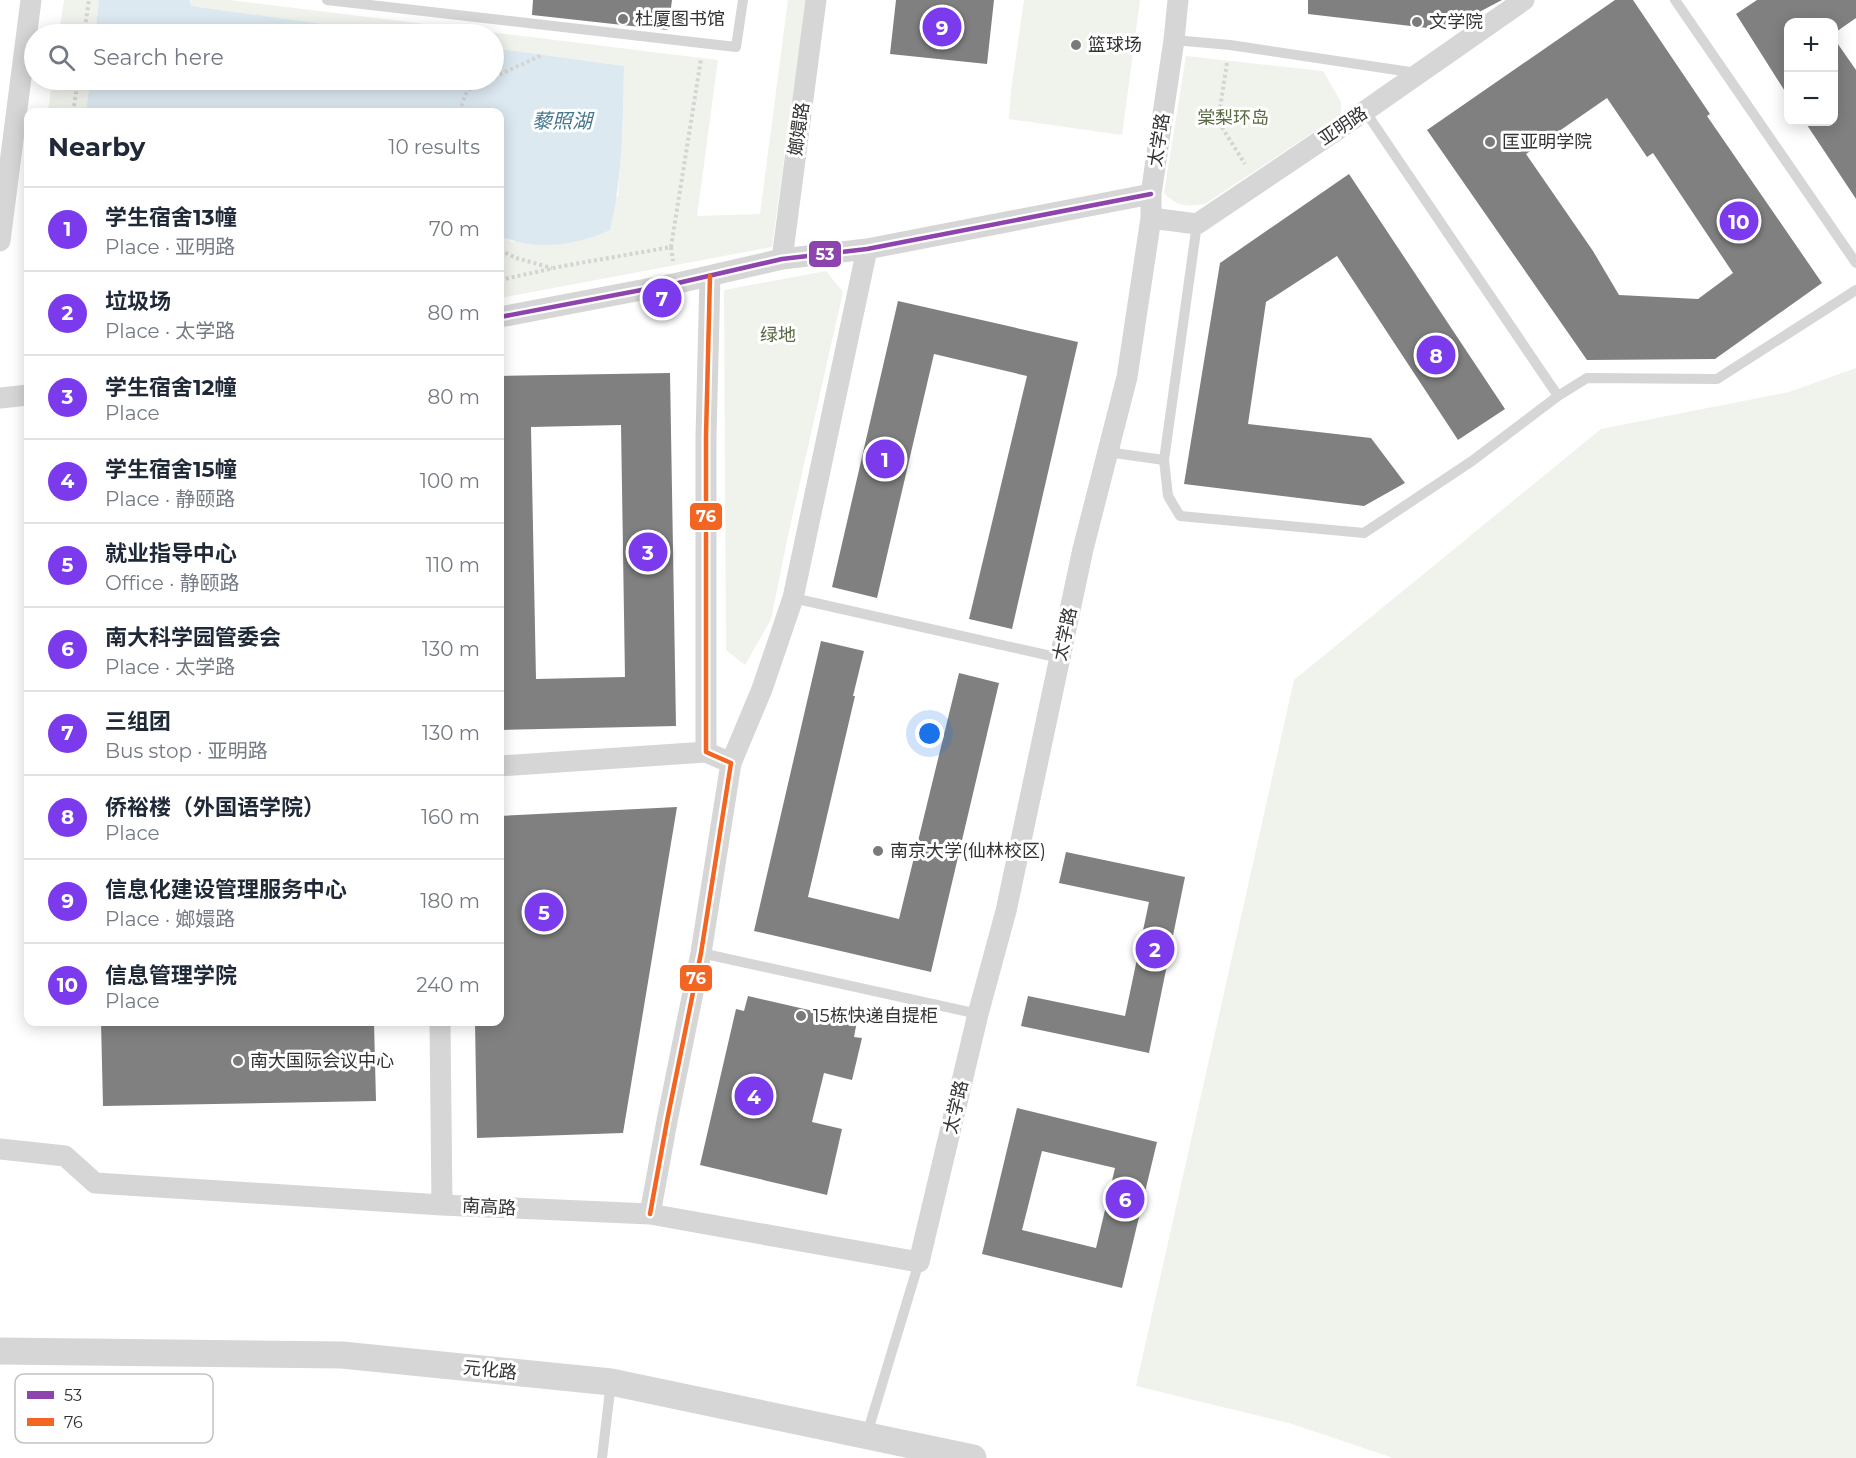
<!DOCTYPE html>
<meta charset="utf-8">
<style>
body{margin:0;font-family:Montserrat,"Noto Sans SC",sans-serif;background:#f6f6f7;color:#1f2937}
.controls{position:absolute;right:18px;top:18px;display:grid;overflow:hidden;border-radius:12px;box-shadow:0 3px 15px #0003}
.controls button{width:54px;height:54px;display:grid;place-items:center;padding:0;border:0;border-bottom:2px solid #e0e1e3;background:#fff;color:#1f2937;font:30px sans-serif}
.you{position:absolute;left:930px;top:734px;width:21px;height:21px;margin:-15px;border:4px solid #fff;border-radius:50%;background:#1a73e8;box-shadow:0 0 0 9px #1a73e833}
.badge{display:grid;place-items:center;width:39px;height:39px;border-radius:50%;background:#7c3aed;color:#fff;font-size:20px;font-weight:700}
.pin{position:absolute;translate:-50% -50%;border:3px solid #fff;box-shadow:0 2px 6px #0006}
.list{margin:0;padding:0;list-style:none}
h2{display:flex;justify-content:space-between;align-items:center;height:78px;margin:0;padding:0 24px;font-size:26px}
h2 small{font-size:20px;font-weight:400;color:#747a83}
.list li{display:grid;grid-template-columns:39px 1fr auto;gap:18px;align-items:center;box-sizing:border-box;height:84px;padding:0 24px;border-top:2px solid #e0e1e3}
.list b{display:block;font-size:22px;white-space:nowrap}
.list p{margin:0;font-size:20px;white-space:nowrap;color:#747a83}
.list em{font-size:20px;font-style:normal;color:#747a83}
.icon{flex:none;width:33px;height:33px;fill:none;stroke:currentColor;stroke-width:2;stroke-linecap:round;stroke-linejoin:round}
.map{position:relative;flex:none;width:1856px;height:1458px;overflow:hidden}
.search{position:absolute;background:#fff;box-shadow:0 3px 15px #0003;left:24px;top:24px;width:480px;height:66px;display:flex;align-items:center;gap:15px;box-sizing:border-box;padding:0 21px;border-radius:33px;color:#747a83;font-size:22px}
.panel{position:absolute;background:#fff;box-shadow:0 3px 15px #0003;left:24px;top:108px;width:480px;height:918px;border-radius:12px}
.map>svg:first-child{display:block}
</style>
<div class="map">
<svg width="1856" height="1458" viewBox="0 0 1856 1458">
<rect width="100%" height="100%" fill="#fff"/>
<path fill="#f0f2ec" d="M64,0h35l-4,34h-36z
M191,0h38l489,60 -21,156 63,-2 28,-214h18l-34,247 -272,51v-62l14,6 104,-46 5,-71 1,-59 -130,-18v-14h-98l-206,-28z
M1024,0h116l-18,135 -113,-16 2,-28z
M1186,56l137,15 18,31v12l-136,90c-19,3 -28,2 -41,-11z
M52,80h38l-4,32h-38z
M826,271l17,21 -54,239 -18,88 -26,46 -19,-15 -2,-360z
M1856,368v1090h-463l-104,-35 -153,-37 158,-706 307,-251 188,-37z"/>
<path fill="#dce9f0" d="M99,0h91l1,6 205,28h-301z
M494,48l130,18c-1,56 -1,110 -14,164 -35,16 -74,21 -110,6v-124h-414l4,-32h404z"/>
<path fill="#808080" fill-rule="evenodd" d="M533,0h139l-4,30 -136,-15z
M896,0h98l-7,64 -97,-10z
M1308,0h194l-57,30 -137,-16z
M1615,0h18l77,114 -3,2 115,167 -107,76 -128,1 -160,-230zM1607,98l40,59 6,-4 80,120 -35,26 -79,-4 -26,-44 -67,-97z
M1757,0h99v18l-23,16v-12h-45v74l-52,-82z
M1833,37l23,33v129l-51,-77h28z
M1349,174l156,235 -47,31 -121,-184 -71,46 -18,122 123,14 34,45 -41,23 -180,-22 36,-221z
M898,301l180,41 -66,287 -43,-10 58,-243 -93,-22 -57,244 -45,-11z
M670,373l6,353 -176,4v-354zM621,425l4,252 -89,2 -5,-252z
M821,641l43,10 -11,45h2l-47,201 91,22 60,-246 40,10 -68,289 -177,-41z
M677,807l-54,326 -146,5 -2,-116h25v-206z
M1066,852l119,25 -36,176 -128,-27 7,-30 97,20 24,-114 -90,-19z
M748,996l109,25 -3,16 8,1 -10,42 -28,-7 -12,49 30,7 -15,66 -127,-30 36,-156 8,2z
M101,1022h273l2,79 -273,5z
M1017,1108l140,34 -35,146 -140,-34zM1042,1151l73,17 -19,80 -74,-18z"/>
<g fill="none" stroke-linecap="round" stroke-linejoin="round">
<path stroke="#d4d4d4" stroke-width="4" stroke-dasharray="3 3" stroke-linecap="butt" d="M84,34l5,-34
M1227,63l-9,58 27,43
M494,77l48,-22
M73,112l5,-32
M462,112l-1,-5 6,-16 22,-11
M671,247l2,14
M500,250l16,8 36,10
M500,280l63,-14 108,-19 30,-188"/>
<path stroke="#d6d6d6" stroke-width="10" d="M327,0l409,47 7,-47
M1675,0l181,263
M1174,40l56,5 187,28
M1558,396l29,-18 130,1 139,-89
M1107,452l57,8 33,-236
M1164,460l4,36 12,20 184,17 108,-72 86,-65 -193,-285
M793,598l267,60
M701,953l277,61
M867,1434l52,-172
M602,1458l9,-76"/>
<path stroke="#d6d6d6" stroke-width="21" d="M1151,218l46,6 168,-113 159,-111
M0,241l31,-241
M782,259l34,-259
M500,317l178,-34 104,-24 85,-10 284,-55
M0,398l28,-3
M731,763l31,-74 31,-91 74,-349
M500,766l206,-14
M440,1022l2,183
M0,1149l65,7 30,27 347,22 208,9 269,48 59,-248 28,-103 77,-362 44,-172 24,-159v-24l23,-154 4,-40
M650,1214l17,-93 34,-168 30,-190 -25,-11v-316l4,-160"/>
<path stroke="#d6d6d6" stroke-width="27" d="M0,1351l342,4 269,27 362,76"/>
<defs>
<path id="bus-1" d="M500,317l178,-34 104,-24 85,-10 284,-55"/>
<path id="bus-2" d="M650,1214l17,-93 34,-168 30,-190 -25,-11v-316l4,-160"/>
</defs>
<use href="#bus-1" stroke="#fff" stroke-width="9"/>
<use href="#bus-2" stroke="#fff" stroke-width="9"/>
<use href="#bus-1" stroke="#8e44ad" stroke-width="4.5"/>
<use href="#bus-2" stroke="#f26522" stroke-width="4.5"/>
</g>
<g fill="#7a7a7a" stroke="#fff" stroke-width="2">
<circle cx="623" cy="19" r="6"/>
<circle cx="1417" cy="22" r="6"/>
<circle cx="1076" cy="45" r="6"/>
<circle cx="1490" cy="142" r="6"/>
<circle cx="878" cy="851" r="6"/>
<circle cx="801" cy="1016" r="6"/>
<circle cx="238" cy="1061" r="6"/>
</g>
<g text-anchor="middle" stroke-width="6" stroke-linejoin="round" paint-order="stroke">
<g font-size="18" fill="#323232" stroke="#fff" text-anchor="start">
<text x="635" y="25">杜厦图书馆</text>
<text x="1429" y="28">文学院</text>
<text x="1088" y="51">篮球场</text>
<text x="1502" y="148">匡亚明学院</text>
<text x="890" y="857">南京大学(仙林校区)</text>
<text x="813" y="1022">15栋快递自提柜</text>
<text x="250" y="1067">南大国际会议中心</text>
</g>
<g font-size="18" fill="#586a42" stroke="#fff">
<text x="1233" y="124">棠梨环岛</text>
<text x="778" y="341">绿地</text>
</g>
<g font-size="18" fill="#323232" stroke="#fff">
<text transform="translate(1343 126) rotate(-34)" y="6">亚明路</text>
<text transform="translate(799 129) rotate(-82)" y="6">嫏嬛路</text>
<text transform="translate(1159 140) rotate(-81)" y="6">太学路</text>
<text transform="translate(1065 634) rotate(-78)" y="6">太学路</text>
<text transform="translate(956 1107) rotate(-77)" y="6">太学路</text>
<text transform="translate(489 1207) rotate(3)" y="6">南高路</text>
<text transform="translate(490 1370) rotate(6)" y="6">元化路</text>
</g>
<g font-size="20" font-style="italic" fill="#46778e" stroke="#fff">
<text x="562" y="128">藜照湖</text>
</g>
</g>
<rect x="15" y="1374" width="198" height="69" rx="9" fill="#fff" stroke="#c2c2c2" stroke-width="1.5"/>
<rect x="27" y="1391" width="27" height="8" fill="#8e44ad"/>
<rect x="27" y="1418" width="27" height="8" fill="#f26522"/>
<g font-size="16" fill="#323232">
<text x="64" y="1401">53</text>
<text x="64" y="1428">76</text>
</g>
<g stroke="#fff" stroke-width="2">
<rect x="808" y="240" width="34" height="28" rx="6" fill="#8e44ad"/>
<rect x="689" y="502" width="34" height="29" rx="6" fill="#f26522"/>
<rect x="679" y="964" width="34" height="28" rx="6" fill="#f26522"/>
</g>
<g font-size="16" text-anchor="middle" font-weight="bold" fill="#fff">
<text x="825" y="260">53</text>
<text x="706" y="522">76</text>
<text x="696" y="984">76</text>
</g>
</svg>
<div class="controls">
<button>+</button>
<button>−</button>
</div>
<div class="you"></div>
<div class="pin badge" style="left:885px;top:459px">1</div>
<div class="pin badge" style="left:1155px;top:949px">2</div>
<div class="pin badge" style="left:648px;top:552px">3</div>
<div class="pin badge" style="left:754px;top:1096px">4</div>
<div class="pin badge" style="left:544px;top:912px">5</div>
<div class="pin badge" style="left:1125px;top:1199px">6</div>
<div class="pin badge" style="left:662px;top:298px">7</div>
<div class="pin badge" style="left:1436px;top:355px">8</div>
<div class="pin badge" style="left:942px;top:27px">9</div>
<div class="pin badge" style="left:1739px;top:221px">10</div>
<div class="search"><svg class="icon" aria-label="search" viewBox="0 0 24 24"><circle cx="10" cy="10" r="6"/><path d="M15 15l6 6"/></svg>Search here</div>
<section class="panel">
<h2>Nearby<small>10 results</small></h2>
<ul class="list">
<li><span class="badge">1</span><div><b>学生宿舍13幢</b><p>Place · 亚明路</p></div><em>70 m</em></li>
<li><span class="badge">2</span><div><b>垃圾场</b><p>Place · 太学路</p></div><em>80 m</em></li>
<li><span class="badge">3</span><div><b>学生宿舍12幢</b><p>Place</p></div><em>80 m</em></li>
<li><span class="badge">4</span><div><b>学生宿舍15幢</b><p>Place · 静颐路</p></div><em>100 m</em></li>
<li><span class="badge">5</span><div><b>就业指导中心</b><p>Office · 静颐路</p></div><em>110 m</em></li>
<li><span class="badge">6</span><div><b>南大科学园管委会</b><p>Place · 太学路</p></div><em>130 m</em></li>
<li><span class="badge">7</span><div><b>三组团</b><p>Bus stop · 亚明路</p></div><em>130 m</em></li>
<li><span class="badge">8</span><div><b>侨裕楼（外国语学院）</b><p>Place</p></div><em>160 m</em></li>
<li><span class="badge">9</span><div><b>信息化建设管理服务中心</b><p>Place · 嫏嬛路</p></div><em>180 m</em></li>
<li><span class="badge">10</span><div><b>信息管理学院</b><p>Place</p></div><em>240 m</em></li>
</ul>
</section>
</div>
